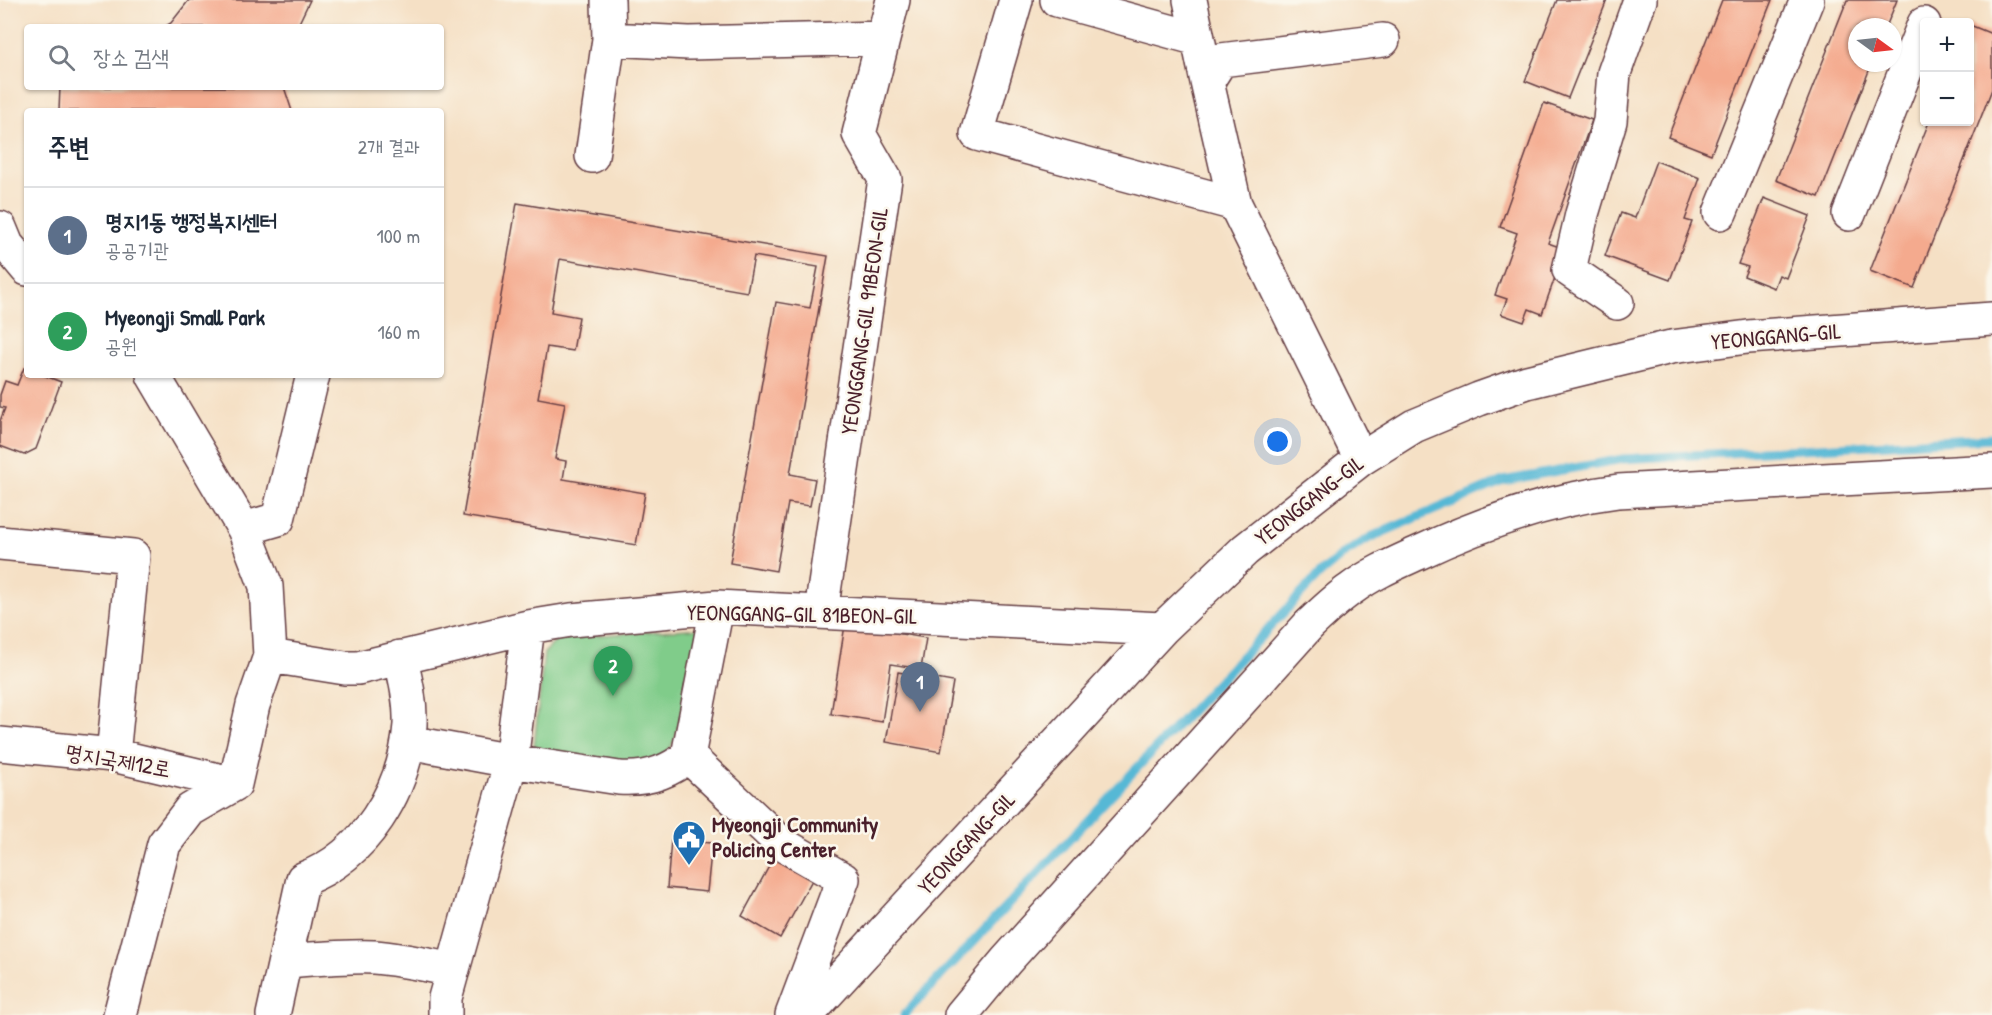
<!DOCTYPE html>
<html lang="ko">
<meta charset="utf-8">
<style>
body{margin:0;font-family:"Patrick Hand","Poor Story",sans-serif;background:#f6f6f7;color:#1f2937}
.controls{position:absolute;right:18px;top:18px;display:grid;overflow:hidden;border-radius:6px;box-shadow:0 2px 4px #0004}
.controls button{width:54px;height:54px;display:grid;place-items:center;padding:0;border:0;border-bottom:2px solid #e0e1e3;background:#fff;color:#1f2937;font:30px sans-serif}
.compass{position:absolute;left:1848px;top:18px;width:54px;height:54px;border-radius:50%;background:#fff;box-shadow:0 2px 4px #0004;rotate:105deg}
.you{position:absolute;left:1278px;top:442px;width:21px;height:21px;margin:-15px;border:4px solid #fff;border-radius:50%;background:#1a73e8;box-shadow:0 0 0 9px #1a73e833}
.badge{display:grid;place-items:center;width:39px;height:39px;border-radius:50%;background:#7c3aed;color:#fff;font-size:20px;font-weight:700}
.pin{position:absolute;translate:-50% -50px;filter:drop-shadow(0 2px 3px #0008)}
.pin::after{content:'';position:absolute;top:32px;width:21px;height:18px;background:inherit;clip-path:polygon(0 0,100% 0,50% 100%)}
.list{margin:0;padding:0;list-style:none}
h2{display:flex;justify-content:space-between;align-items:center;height:78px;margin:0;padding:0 24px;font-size:26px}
h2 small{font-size:20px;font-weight:400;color:#747a83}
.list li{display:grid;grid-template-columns:39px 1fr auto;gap:18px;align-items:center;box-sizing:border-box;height:96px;padding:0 24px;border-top:2px solid #e0e1e3}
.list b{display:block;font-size:22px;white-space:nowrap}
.list p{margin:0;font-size:20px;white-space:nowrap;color:#747a83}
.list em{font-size:20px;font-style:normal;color:#747a83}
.icon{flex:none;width:33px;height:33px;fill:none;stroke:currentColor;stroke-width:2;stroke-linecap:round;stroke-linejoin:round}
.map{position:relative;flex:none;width:1992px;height:1015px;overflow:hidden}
.search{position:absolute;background:#fff;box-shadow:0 2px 4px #0004;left:24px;top:24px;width:420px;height:66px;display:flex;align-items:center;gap:15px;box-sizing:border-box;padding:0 21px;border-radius:6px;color:#747a83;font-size:22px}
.panel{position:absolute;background:#fff;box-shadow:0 2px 4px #0004;left:24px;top:108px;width:420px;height:270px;border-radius:6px}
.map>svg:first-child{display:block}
</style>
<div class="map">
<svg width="1992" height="1015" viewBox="0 0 1992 1015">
<rect width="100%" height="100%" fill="#fbf7ec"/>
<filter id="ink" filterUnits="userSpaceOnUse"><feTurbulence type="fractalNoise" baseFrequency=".0167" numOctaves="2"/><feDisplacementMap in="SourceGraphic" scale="12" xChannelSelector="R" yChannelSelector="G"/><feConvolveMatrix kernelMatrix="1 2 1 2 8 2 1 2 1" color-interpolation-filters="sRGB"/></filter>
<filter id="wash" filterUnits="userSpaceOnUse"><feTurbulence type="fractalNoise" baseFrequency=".008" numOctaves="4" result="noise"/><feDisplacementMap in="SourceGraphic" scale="24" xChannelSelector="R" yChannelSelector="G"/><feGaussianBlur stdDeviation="1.35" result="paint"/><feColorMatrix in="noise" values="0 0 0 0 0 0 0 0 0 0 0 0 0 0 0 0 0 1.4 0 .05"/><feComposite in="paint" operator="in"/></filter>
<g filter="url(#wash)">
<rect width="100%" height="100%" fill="#f5e0c5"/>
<path fill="#80cc8a" stroke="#65765a" stroke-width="1.5" d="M702,628l-27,111 -10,19 -27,5 -105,-7 11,-103 15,-15z"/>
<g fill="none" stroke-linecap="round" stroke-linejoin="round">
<path stroke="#57b8d5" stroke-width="9" d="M904,1015l416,-441 25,-21 26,-16 132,-56 120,-22 369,-21"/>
</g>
<g id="blocks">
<path fill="#f4aa8e" d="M189,0h121l-13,27h-133l7,-4z
M1557,0h50l-39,98 -43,-17z
M1722,0h50l-61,154 -43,-17z
M1847,0h50l-11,27h-29v36h15l-53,134 -43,-17z
M1970,25l22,9v55l-78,199 -44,-17 59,-149h41z
M60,87h224l8,24h-233z
M1544,103l48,17 -44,123 17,6 -23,65 -13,-5 -5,13 -23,-8 6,-15 -12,-4 22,-62 -17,-6z
M1656,161l44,17 -15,42 7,2 -22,58 -65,-24 16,-43 14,5z
M1764,198l46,18 -24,62 -7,-3 -5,13 -30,-12 4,-9 -10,-3z
M517,203l311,53 -38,218 25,5 -5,27 -22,-3 -12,68 -46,-8 46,-261 34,6 8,-41 -64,-11 -7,36 -187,-33 -9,53 28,5 -6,34 -26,-4 -9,51 27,5 -10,56 11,2 -3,18 82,14 -9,52 -173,-29z
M24,368l3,1v6h16l18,7 -25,67 -12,6 -24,-9v-25l5,-13 -5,-1v-12l5,-14 12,4z
M845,625l81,13 -5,31 -30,-5 -9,58 -51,-8z
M898,672l55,10 -12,70 -55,-10z
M671,840l41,3 -5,49 -40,-4z
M773,859l39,21 -32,58 -38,-22z"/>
</g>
</g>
<g filter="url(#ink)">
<use href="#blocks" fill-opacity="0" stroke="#643c42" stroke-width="1.5"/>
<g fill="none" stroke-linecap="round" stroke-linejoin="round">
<defs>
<path id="minor" d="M1016,0l-39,134 258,70
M1057,0l141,39
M1190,0l17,82 28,122 126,255
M609,39l80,4 194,-5
M1207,82l14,-22 162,-20
M592,156l17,-117 -1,-39
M1720,213l87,-213
M1849,214l75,-190
M0,228l7,17 20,24
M1617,303l-48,-33 13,-56 28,-93 4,-48 26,-73
M244,529l34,-10 35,-144
M0,543l133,13 -20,199
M821,612l64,-433 -26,-45 34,-134
M270,656l75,12h13l170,-41 43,-7 146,-13 445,22
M408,742l103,19 108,17c27,2 49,-5 69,-22l29,-149
M0,744l113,11 122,29
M688,756l94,88 61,35 -51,136
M285,961c29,-2 59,-5 89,-4 27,2 53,8 79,13
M120,1015l44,-171 26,-34 45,-26 18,-79 17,-49 -4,-70 -22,-57 -91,-154
M273,1015l30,-136c62,-23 102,-89 107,-154 1,-23 -4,-45 -10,-68
M445,1015v-17l66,-237 17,-134
M807,1015l355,-386 83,-79 116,-91 53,-33 65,-27 48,-17 144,-35 77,-10 244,-18
M961,1015l45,-54 303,-336c14,-13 27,-26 42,-36 20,-15 43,-25 65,-35 64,-30 132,-54 202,-63l374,-20"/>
</defs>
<use href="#minor" stroke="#643c42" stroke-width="36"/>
<use href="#minor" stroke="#fff" stroke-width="33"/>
</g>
</g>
<defs>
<symbol id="civic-pin" viewBox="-11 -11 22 30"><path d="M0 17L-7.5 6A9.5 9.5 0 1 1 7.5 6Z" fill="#1f6fb2" stroke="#fbf7ec"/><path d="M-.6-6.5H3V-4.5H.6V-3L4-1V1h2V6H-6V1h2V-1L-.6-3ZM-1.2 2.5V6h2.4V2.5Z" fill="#fff"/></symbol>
</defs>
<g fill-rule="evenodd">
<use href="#civic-pin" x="670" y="818" width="38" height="52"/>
</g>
<g text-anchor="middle" stroke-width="5" stroke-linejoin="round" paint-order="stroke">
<g font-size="22" fill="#4a1f2b" stroke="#fbf7ec">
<text transform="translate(864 321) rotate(-82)" y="8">YEONGGANG-GIL 91BEON-GIL</text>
<text transform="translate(1776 336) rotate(-5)" y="8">YEONGGANG-GIL</text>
<text transform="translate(1309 500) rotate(-38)" y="8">YEONGGANG-GIL</text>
<text transform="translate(802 614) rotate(1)" y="8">YEONGGANG-GIL 81BEON-GIL</text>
<text transform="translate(118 760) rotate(10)" y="8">명지국제12로</text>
<text transform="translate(966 843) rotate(-47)" y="8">YEONGGANG-GIL</text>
</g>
<g font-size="22" font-weight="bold" fill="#4a1f2b" stroke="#fbf7ec" text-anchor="start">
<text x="712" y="832">Myeongji Community<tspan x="712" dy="25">Policing Center</tspan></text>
</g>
</g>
</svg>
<div class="controls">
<button>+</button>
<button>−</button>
</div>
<svg class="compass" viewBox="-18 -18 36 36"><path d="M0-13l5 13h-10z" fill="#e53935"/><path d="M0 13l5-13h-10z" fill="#747a83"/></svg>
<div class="you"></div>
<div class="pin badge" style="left:920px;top:712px;background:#5c6f8a">1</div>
<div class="pin badge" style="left:613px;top:696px;background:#2e9e5b">2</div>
<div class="search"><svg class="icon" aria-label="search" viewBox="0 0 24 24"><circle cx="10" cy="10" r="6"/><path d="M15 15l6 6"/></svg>장소 검색</div>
<section class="panel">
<h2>주변<small>2개 결과</small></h2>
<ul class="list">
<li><span class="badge" style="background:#5c6f8a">1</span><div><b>명지1동 행정복지센터</b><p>공공기관</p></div><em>100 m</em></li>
<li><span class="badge" style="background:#2e9e5b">2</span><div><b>Myeongji Small Park</b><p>공원</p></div><em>160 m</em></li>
</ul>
</section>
</div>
